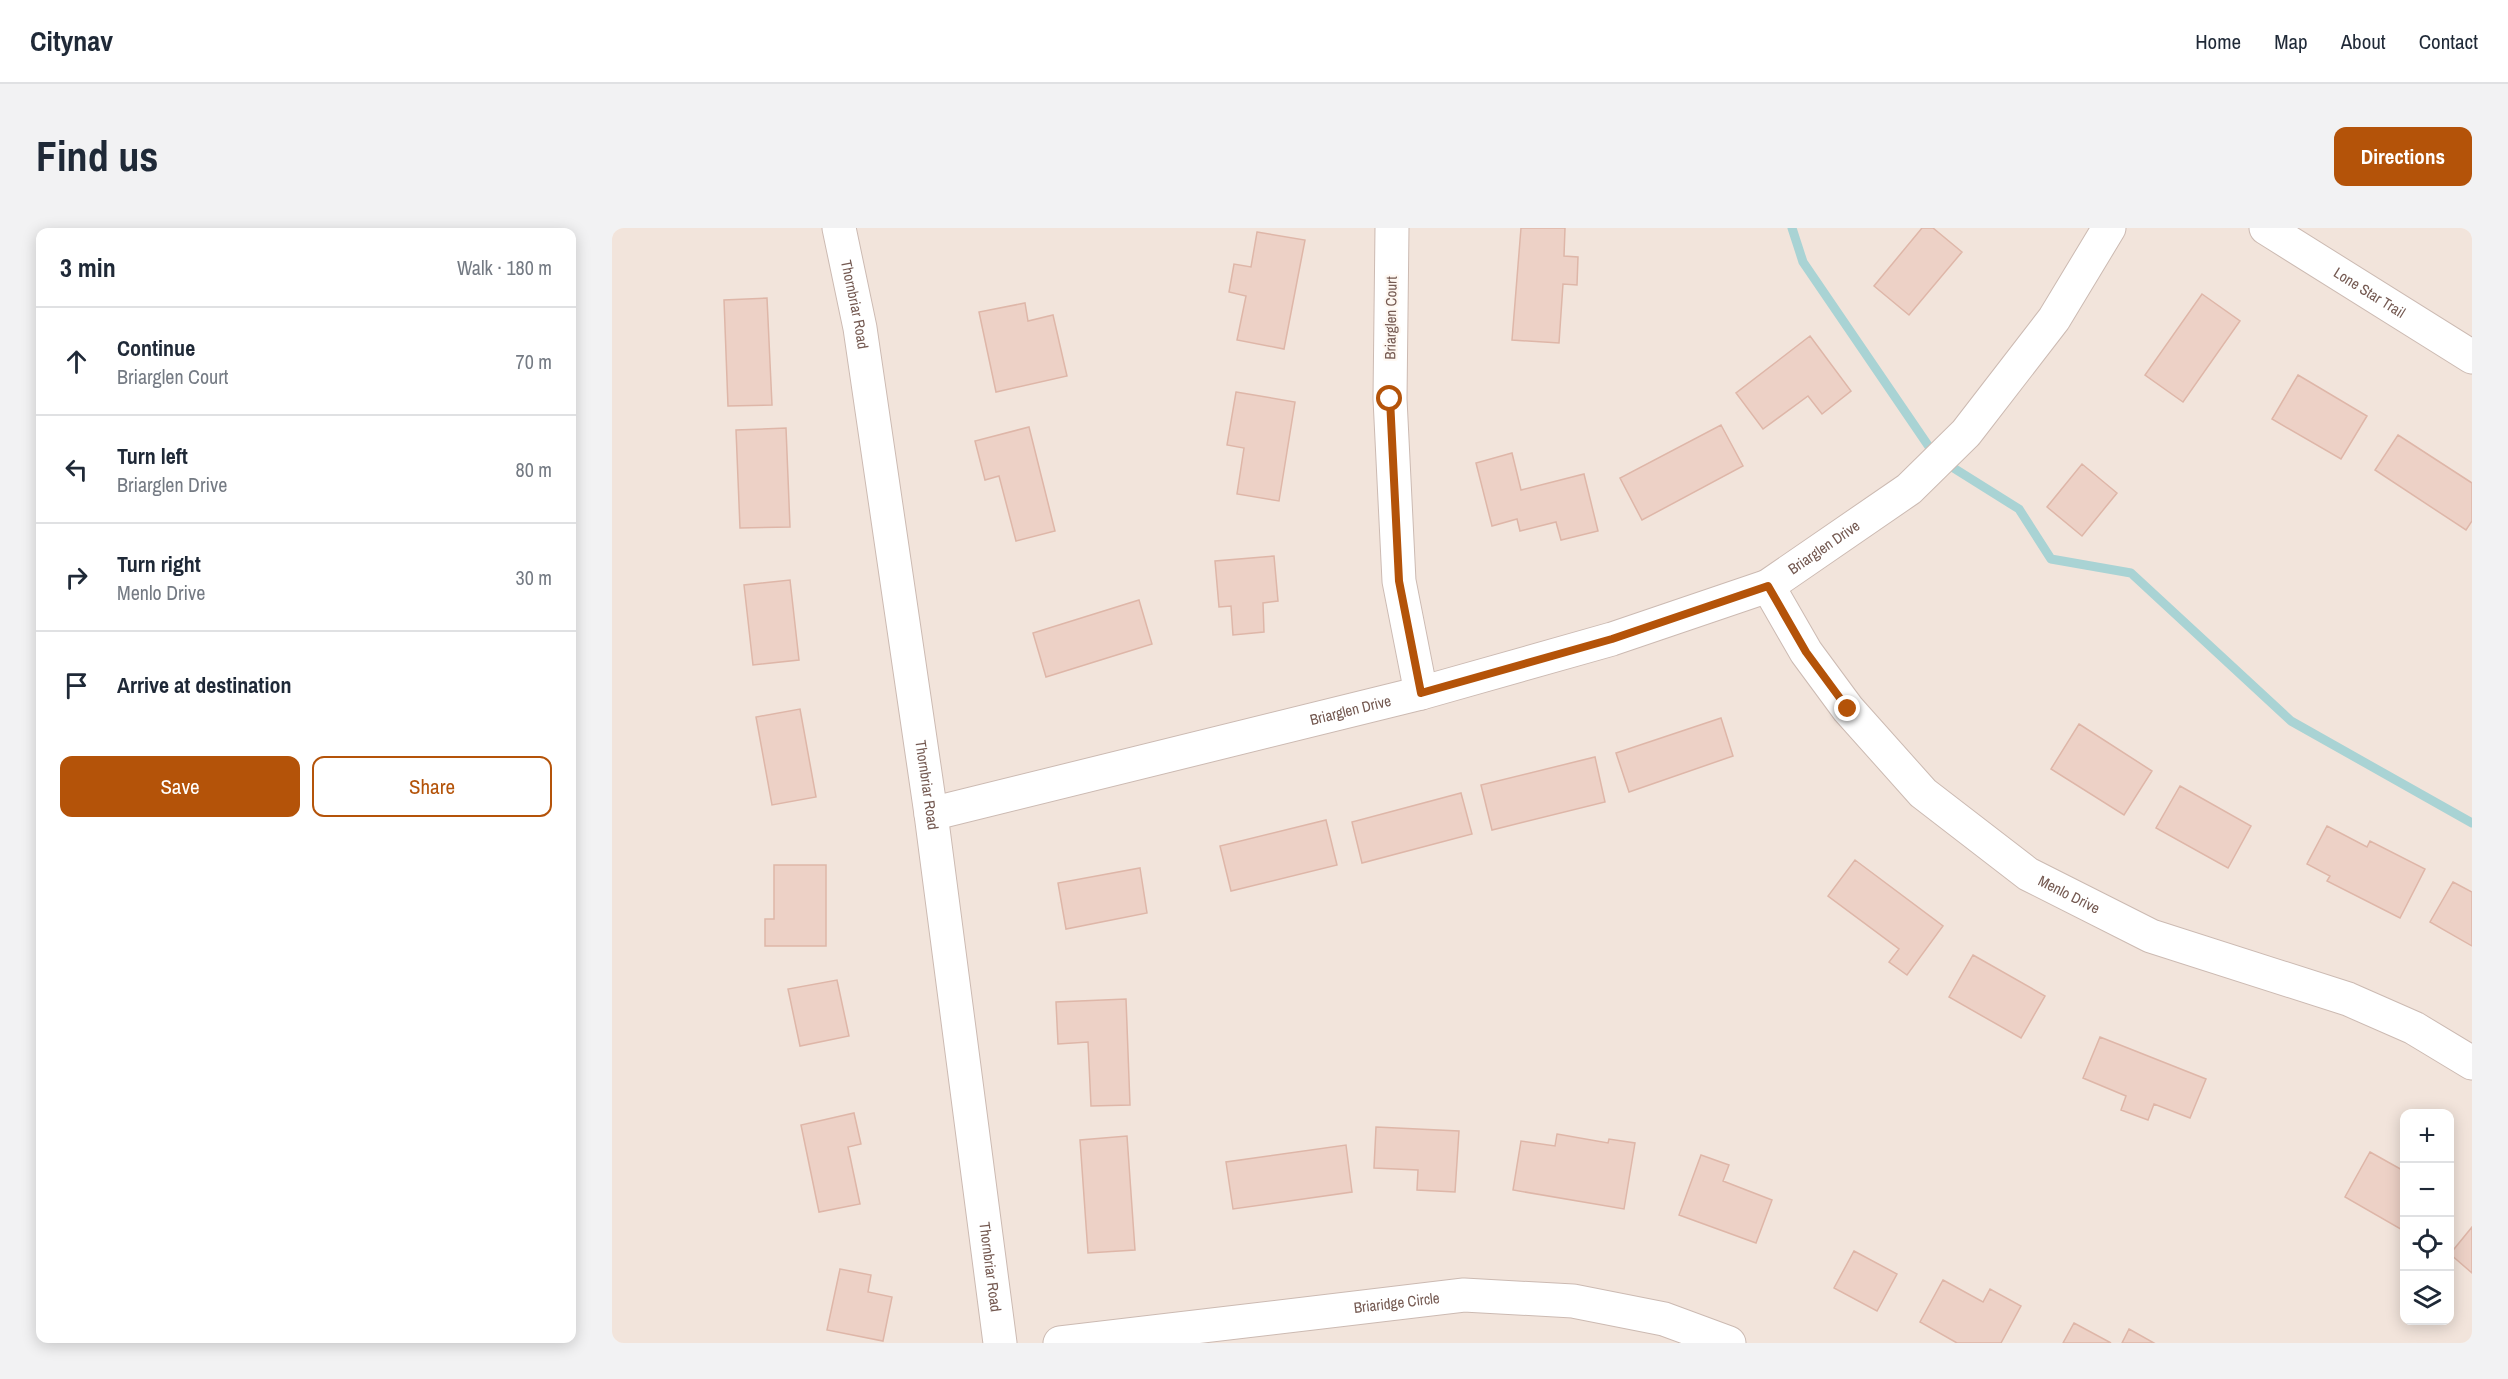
<!DOCTYPE html>
<meta charset="utf-8">
<style>
body{margin:0;font-family:"Archivo Narrow",sans-serif;background:#f2f2f3;color:#1f2937}
.controls{position:absolute;right:18px;bottom:18px;display:grid;overflow:hidden;border-radius:12px;box-shadow:0 3px 15px #0003}
.controls button{width:54px;height:54px;display:grid;place-items:center;padding:0;border:0;border-bottom:2px solid #e0e1e3;background:#fff;color:#1f2937;font:30px sans-serif}
.stop{position:absolute;width:18px;height:18px;margin:-14px;border:4px solid #b45309;border-radius:50%;background:#fff}
.stop.end{background:#b45309;border-color:#fff;box-shadow:0 2px 6px #0008}
.list{margin:0;padding:0;list-style:none}
h2{display:flex;justify-content:space-between;align-items:center;height:78px;margin:0;padding:0 24px;font-size:26px}
h2 small{font-size:20px;font-weight:400;color:#747a83}
.list li{display:grid;grid-template-columns:39px 1fr auto;gap:18px;align-items:center;box-sizing:border-box;height:108px;padding:0 24px;border-top:2px solid #e0e1e3}
.list b{display:block;font-size:22px;white-space:nowrap}
.list p{margin:0;font-size:20px;white-space:nowrap;color:#747a83}
.list em{font-size:20px;font-style:normal;color:#747a83}
.actions{display:flex;gap:12px;padding:18px 24px}
.actions a{flex:1;padding:14px 0;border:2px solid #b45309;border-radius:12px;text-align:center;font-size:21px;color:#b45309}
.actions .main{background:#b45309;color:#fff}
.icon{flex:none;width:33px;height:33px;fill:none;stroke:currentColor;stroke-width:2;stroke-linecap:round;stroke-linejoin:round}
.map{position:relative;flex:none;width:1860px;height:1115px;overflow:hidden;border-radius:12px}
header{display:flex;align-items:center;gap:36px;box-sizing:border-box;height:84px;padding:0 30px;background:#fff;border-bottom:2px solid #e0e1e3}
header strong{font-size:28px}
nav{display:flex;gap:33px;margin-inline-start:auto;font-size:21px}
.intro{display:flex;align-items:center;justify-content:space-between;box-sizing:border-box;height:144px;padding:0 36px}
h1{margin:0;font-size:42px}
.button{padding:15px 27px;border-radius:12px;background:#b45309;color:#fff;font-size:21px;font-weight:700}
main{display:flex;gap:36px;padding:0 36px}
aside{flex:1;background:#fff;border-radius:12px;box-shadow:0 3px 15px #0003}
.map>svg:first-child{display:block}
</style>
<header>
<strong>Citynav</strong>
<nav><a>Home</a><a>Map</a><a>About</a><a>Contact</a></nav>
</header>
<div class="intro"><h1>Find us</h1><a class="button">Directions</a></div>
<main>
<aside>
<h2>3 min<small>Walk · 180 m</small></h2>
<ul class="list">
<li><svg class="icon" aria-label="ahead" viewBox="0 0 24 24"><path d="M12 20V5M6 11l6-6 6 6"/></svg><div><b>Continue</b><p>Briarglen Court</p></div><em>70 m</em></li>
<li><svg class="icon" aria-label="left" viewBox="0 0 24 24"><path d="M17 20v-9H6M10 6l-5 5 5 5"/></svg><div><b>Turn left</b><p>Briarglen Drive</p></div><em>80 m</em></li>
<li><svg class="icon" aria-label="right" viewBox="0 0 24 24"><path d="M7 20v-9h11M14 6l5 5-5 5"/></svg><div><b>Turn right</b><p>Menlo Drive</p></div><em>30 m</em></li>
<li><svg class="icon" aria-label="arrive" viewBox="0 0 24 24"><path d="M6 21V4h12l-3 4 3 4H6"/></svg><div><b>Arrive at destination</b></div></li>
</ul>
<div class="actions"><a class="main">Save</a><a>Share</a></div>
</aside>
<div class="map">
<svg width="1860" height="1115" viewBox="0 0 1860 1115">
<rect width="100%" height="100%" fill="#fbf3ec"/>
<path fill="#f2e4db" fill-rule="evenodd" d="M0,0h1860v1115h-1860zM1792,886h46v206h-46z"/>
<g fill="none" stroke-linecap="round" stroke-linejoin="round">
<path stroke="#a9d3d4" stroke-width="9" d="M1180,0l11,34 133,195 83,52 32,50 80,14 160,148 181,102"/>
</g>
<path fill="#edd1c6" stroke="#deb6a8" stroke-width="1.5" d="M909,0h44l-1,28 14,1 -1,28 -14,-1 -4,59 -47,-3z
M1310,0h11l29,24 -53,63 -35,-29z
M645,4l48,8 -21,109 -47,-9 9,-44 -17,-4 5,-28 17,3z
M1590,66l38,27 -57,81 -38,-27z
M155,70l5,107 -44,1 -4,-106z
M413,75l3,18 25,-6 14,61 -71,16 -17,-80z
M1198,108l41,55 -29,23 -14,-18 -45,33 -27,-36z
M1686,147l69,41 -26,43 -69,-40z
M624,164l59,10 -16,99 -42,-7 7,-46 -17,-3z
M1109,197l22,41 -101,54 -22,-42z
M417,199l26,104 -39,10 -17,-65 -14,4 -10,-39z
M174,200l4,99 -50,1 -4,-98z
M1786,207l74,48v38l-6,9 -91,-60z
M900,225l9,37 63,-16 14,57 -37,9 -5,-18 -36,9 -3,-12 -25,7 -16,-63z
M1470,236l35,29 -35,43 -35,-29z
M662,328l4,45 -15,2 1,29 -31,3 -2,-29 -12,1 -4,-46z
M178,352l9,80 -46,5 -9,-80z
M527,372l13,44 -106,33 -13,-44z
M188,481l16,88 -44,8 -16,-88z
M1109,490l12,38 -104,36 -13,-39z
M1467,496l73,47 -28,44 -73,-46z
M983,529l10,45 -113,28 -11,-45z
M1568,558l71,40 -23,42 -72,-40z
M849,565l11,41 -110,29 -10,-41z
M714,592l11,45 -106,26 -11,-45z
M1715,598l40,21 3,-6 55,28 -25,49 -73,-37 3,-5 -23,-12z
M1243,632l88,66 -36,49 -18,-13 10,-13 -71,-53z
M162,637h52v81h-61v-27h9z
M528,640l7,45 -81,16 -8,-46z
M1841,654l19,10v54l-42,-24z
M1361,727l72,41 -24,42 -72,-41z
M225,752l12,56 -49,10 -12,-57z
M514,771l4,106 -39,1 -3,-64 -30,2 -2,-42z
M1488,809l106,42 -16,39 -36,-14 -6,16 -27,-10 5,-14 -43,-18z
M242,885l7,31 -13,3 12,57 -41,8 -18,-87z
M764,899l83,4 -4,61 -38,-2 1,-20 -44,-2z
M945,906l51,9 1,-4 26,4 -11,66 -111,-19 8,-49 34,5z
M515,908l8,114 -47,3 -8,-113z
M734,917l6,47 -119,17 -7,-47z
M1758,924l34,19v60l-59,-34z
M1089,927l28,10 -6,16 49,19 -16,43 -77,-28z
M1860,999v46l-22,-19z
M1242,1023l43,23 -20,37 -43,-23z
M228,1041l31,6 -3,17 24,5 -9,44 -56,-11z
M1331,1052l40,22 7,-13 31,17 -20,37h-44l-37,-21z
M1462,1095l37,20h-48z
M1517,1101l25,14h-32z"/>
<g fill="none" stroke-linecap="round" stroke-linejoin="round">
<defs>
<g id="minor">
<path id="s1" d="M227,0l21,100 71,486 69,529"/>
<path d="M780,0l-2,171 9,182 22,112"/>
<path id="s2" d="M1654,0l206,129"/>
<path id="s3" d="M1156,358l38,66 42,57 75,84 105,81 123,62 197,63 66,29 58,35"/>
<path id="s4" d="M319,586l490,-121 191,-54 156,-53 141,-97 57,-56 88,-114 55,-91"/>
<path id="s5" d="M448,1115l404,-48 109,6 91,18 65,24"/>
</g>
</defs>
<use href="#minor" stroke="#ccbab2" stroke-width="35"/>
<use href="#minor" stroke="#fff" stroke-width="33"/>
</g>
<g fill="none" stroke-linecap="round" stroke-linejoin="round">
<path stroke="#b45309" stroke-width="8" d="M778,171l9,182 22,112 191,-54 156,-53 38,66 42,57"/>
</g>
<g text-anchor="middle" stroke-width="4.5" stroke-linejoin="round" paint-order="stroke">
<g font-size="15" fill="#745951" stroke="#fef8f2">
<text dy="5" stroke="none"><textPath href="#s2" startOffset="122">Lone Star Trail</textPath></text>
<text dy="5" stroke="none"><textPath href="#s1" startOffset="78">Thornbriar Road</textPath></text>
<text transform="translate(779 90) rotate(-89)" y="5">Briarglen Court</text>
<text dy="5" stroke="none"><textPath href="#s4" startOffset="936">Briarglen Drive</textPath></text>
<text dy="5" stroke="none"><textPath href="#s4" startOffset="432">Briarglen Drive</textPath></text>
<text dy="5" stroke="none"><textPath href="#s1" startOffset="564">Thornbriar Road</textPath></text>
<text dy="5" stroke="none"><textPath href="#s3" startOffset="438">Menlo Drive</textPath></text>
<text dy="5" stroke="none"><textPath href="#s1" startOffset="1050">Thornbriar Road</textPath></text>
<text dy="5" stroke="none"><textPath href="#s5" startOffset="339">Briaridge Circle</textPath></text>
</g>
</g>
</svg>
<div class="controls">
<button>+</button>
<button>−</button>
<button><svg class="icon" aria-label="locate" viewBox="0 0 24 24"><circle cx="12" cy="12" r="6"/><path d="M12 2v4M12 18v4M2 12h4M18 12h4"/></svg></button>
<button><svg class="icon" aria-label="layers" viewBox="0 0 24 24"><path d="M12 4l9 5-9 5-9-5zM3 14l9 5 9-5"/></svg></button>
</div>
<div class="stop" style="left:778px;top:171px"></div>
<div class="stop end" style="left:1236px;top:481px"></div>
</div>
</main>
